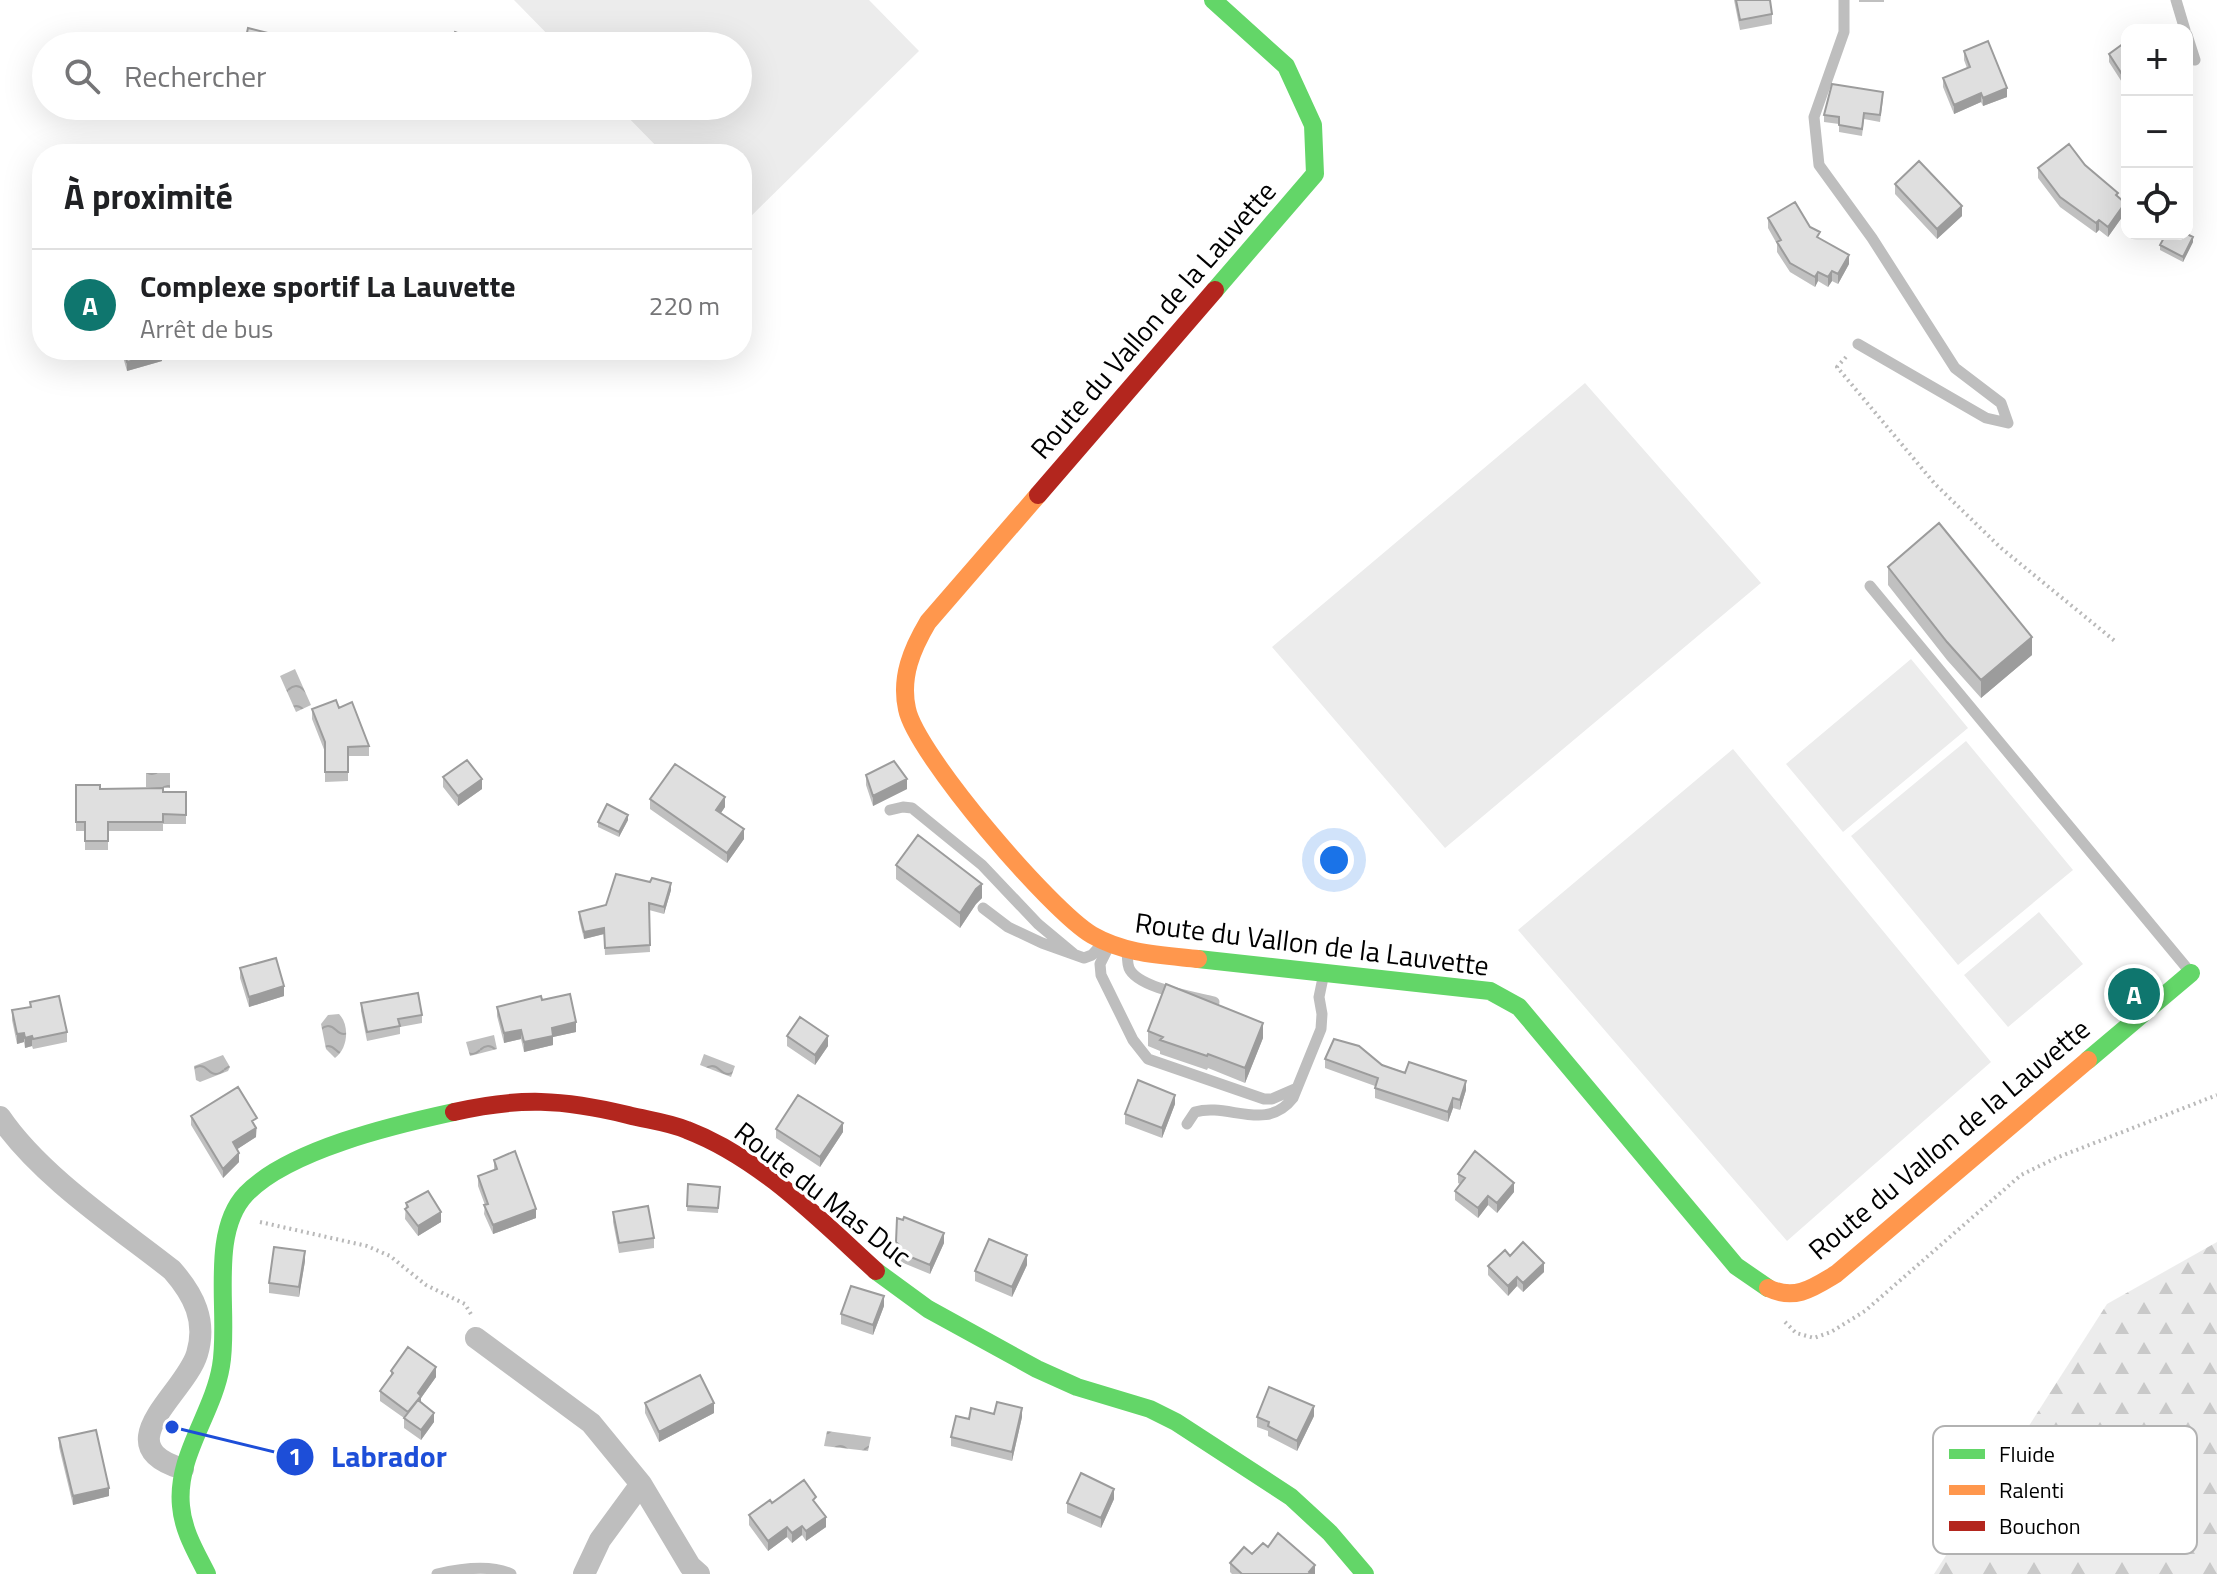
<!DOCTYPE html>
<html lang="fr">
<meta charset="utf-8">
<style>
body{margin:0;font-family:"Titillium Web",sans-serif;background:#f6f6f6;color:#202124}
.controls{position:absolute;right:24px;top:24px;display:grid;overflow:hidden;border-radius:16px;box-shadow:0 8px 32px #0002}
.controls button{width:72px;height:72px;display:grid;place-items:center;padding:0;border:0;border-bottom:2px solid #e0e0e0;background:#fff;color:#202124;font:40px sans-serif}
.you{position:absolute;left:1334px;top:860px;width:28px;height:28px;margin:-20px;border:6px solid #fff;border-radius:50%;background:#1a73e8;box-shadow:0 0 0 12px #1a73e833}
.badge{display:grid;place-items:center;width:52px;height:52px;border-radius:50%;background:#0f766e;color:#fff;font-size:26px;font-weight:700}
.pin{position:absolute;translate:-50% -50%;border:4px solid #fff;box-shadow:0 2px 8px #0006}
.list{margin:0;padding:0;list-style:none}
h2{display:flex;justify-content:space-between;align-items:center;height:104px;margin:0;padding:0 32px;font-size:34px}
h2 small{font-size:26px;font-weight:400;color:#757577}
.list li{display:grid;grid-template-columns:52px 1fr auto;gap:24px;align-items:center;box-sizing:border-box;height:112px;padding:0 32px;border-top:2px solid #e0e0e0}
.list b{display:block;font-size:30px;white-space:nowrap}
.list p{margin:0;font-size:26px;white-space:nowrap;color:#757577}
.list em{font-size:26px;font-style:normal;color:#757577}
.icon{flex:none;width:44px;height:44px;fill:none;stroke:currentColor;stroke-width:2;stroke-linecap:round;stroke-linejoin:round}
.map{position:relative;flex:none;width:2217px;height:1574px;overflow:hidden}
.search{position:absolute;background:#fff;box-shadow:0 8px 32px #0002;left:32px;top:32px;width:720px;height:88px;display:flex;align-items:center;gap:20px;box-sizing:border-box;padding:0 28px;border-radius:44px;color:#757577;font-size:30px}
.panel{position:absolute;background:#fff;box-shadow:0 8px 32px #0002;left:32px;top:144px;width:720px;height:216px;border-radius:32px}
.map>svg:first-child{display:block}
</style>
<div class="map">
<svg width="2217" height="1574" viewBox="0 0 2217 1574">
<defs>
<pattern id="forest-firs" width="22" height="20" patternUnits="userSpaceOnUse" patternTransform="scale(2)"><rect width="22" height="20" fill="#ececec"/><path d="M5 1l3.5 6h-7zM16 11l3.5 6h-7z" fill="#c9c9c9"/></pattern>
<pattern id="water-waves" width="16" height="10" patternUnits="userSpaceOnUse" patternTransform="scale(2)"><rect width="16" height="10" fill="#bfbfbf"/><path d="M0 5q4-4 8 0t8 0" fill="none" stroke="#a2a2a2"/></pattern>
</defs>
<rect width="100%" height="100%" fill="#fff"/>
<path fill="url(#forest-firs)" d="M2217,1242v332h-283l173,-270z"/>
<path fill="#ececec" d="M514,0h355l50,51 -177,174v-71h-78l-47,-48h121v-60h-179z
M1585,383l176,200 -316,265 -173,-201z
M1911,659l57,69 -125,104 -57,-68z
M1966,741l107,129 -115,95 -107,-129z
M1733,749l258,313 -204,179 -269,-311z
M2039,912l44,52 -75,63 -44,-52z"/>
<path fill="url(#water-waves)" d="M295,669l16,36 -15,7 -16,-36z
M146,773h24v15l-24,-1z
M339,1014c11,11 9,35 -4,44l-9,-9 -5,-25 7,-9z
M494,1035l3,14 -27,7 -4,-14z
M704,1054l31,12 -4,11 -31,-12z
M223,1055l7,12 -2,4 -28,11 -4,-2 -2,-14z
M827,1431l44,6 -3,14 -44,-5z"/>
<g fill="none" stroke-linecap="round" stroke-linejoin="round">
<path stroke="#b9b9b9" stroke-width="4" stroke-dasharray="2 4" stroke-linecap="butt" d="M1846,357l-9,10 98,117 66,64 115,94
M260,1222l107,24 23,10 36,29 39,19 7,12
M1785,1322l11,11 18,5 17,-6 34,-21 156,-136 35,-17 161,-63"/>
<path stroke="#bebebe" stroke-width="11" d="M1844,0v32l-30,85 5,48 53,73 83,130 46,35 7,20 -22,-5 -128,-74
M2176,0l9,30
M2187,35l8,25
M1870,586l321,387
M890,810l13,-3 9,1 70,57 56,59 36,30
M983,908l25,19 34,16 42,15 8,-3 10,-11
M1110,944l-10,20 1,11 32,65 15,19 116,40h8l25,-11
M1127,954c1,5 0,9 2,14 8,20 66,29 85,34
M1187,1124l8,-12c33,-10 71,21 98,-14l28,-69 1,-15 -3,-17 5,-24
M437,1574c22,-5 53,-10 74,0"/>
<path stroke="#bebebe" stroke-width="22" d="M0,1117c40,59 116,109 172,153 22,25 35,51 25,84 -12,40 -93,92 -14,115
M476,1338l115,85 50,61
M584,1574l16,-34 41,-56 49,82 9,8"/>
<path stroke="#63d668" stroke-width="18" d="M1213,0l73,66 27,59 2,49 -100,116
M1198,959l292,32 29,16 217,259 32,22
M2088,1060l103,-87
M876,1271l52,38 109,60 40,18 73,22 26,13 115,75 39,36 35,41
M207,1574c-11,-22 -24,-43 -26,-68 -5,-50 32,-92 40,-140 9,-50 -13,-132 25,-172 42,-44 148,-69 208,-82"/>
<path stroke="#ff974d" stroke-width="18" d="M1038,495l-110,127c-16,27 -28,55 -21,87 9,45 144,202 185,226 33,19 69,20 106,24
M1768,1288c27,13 45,0 68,-14l252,-214"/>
<path stroke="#b3261e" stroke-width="18" d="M1038,495l177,-205
M454,1112c65,-15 109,-13 174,3 19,5 40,7 59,15 73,28 132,89 189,141"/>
</g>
<path fill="#c0c0c0" d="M1734,0h36l2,14v10l-32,6z
M1859,0h25v2h-25z
M2127,41v49l-18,-28v-8z
M1964,51l43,46 -24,9 -2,-4 -27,12 -11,-27v-9l24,-10 -3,-8z
M1883,99l-3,23 -16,-3 -2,17 -23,-4v-8l-15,-2v-7z
M2085,165l33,32 7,16 -17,24 -9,-7 -3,3 -36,-26 -22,-29v-10z
M1895,184l67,32 -25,23 -42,-45z
M1768,218l42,9 10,12 29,25 -11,20 -6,-3 -4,6 -10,-6 -3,6 -25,-15 -13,-20v-8l-9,-16z
M2193,242l-10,20 -23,-12v-5z
M121,350h67l-26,7v4l-35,10z
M1888,567l144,88 -51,43 -34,-38 -59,-75z
M339,708l30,38v10h-21v25l-23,1v-30l-13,-33v-10z
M866,775l41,14 -34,17 -7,-21z
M443,777l39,12 -24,17 -15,-19z
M76,785l24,4 63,3h23v32h-23v7h-55v19h-23v-19h-9z
M650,799l75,8 -4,6 23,26 -17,24 -77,-54z
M628,820l-9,17 -21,-10v-5z
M896,865l86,33 -6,6 -16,24 -64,-49z
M671,890l-7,24 -15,-4 1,42 -45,3 -1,-21 -20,5 -5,-20v-7z
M240,968l44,28 -35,11 -9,-29z
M542,1000l34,32 -23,5v8l-29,7 -3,-13 -17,4 -7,-27v-9z
M30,1002l37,30v10l-34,7 -1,-3 -7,2 -1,-6 -7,2 -5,-24v-10l18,-3z
M361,1003l61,12v8l-22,4v7l-33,7 -6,-30z
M1148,1031l115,7 -18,45 -37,-15 -1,2 -47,-16v-3l-12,-5z
M787,1036l41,10 -13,19 -28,-19z
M1325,1059l57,6 84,25 -6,20 -7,-2 -5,14 -73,-24v-12l-50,-18z
M1175,1104l-13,34 -37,-14v-10z
M191,1116l66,11 -1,10 -19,12 2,13 -16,16 -32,-53z
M776,1129l67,3 -23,35 -44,-29z
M494,1160l42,58 -43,16 -9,-20 1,-9 -7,-19v-10l16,-6z
M1458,1174l56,18 -17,21 -9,-8 -10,13 -23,-18v-9l5,-7 -2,-1z
M688,1184l32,3 -2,26 -31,-2z
M406,1203l35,19 -23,14 -13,-17z
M613,1212l41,26v10l-35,5 -6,-31z
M896,1242l48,1 -14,31 -34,-14z
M1510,1256l34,16 -21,20 -6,-6 -9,10 -20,-21v-9z
M305,1261l-6,36 -30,-4v-10z
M1027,1265l-15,32 -37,-16v-10z
M884,1306l-11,29 -32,-11v-10z
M391,1371l45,6 -15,21v5l13,19 -13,18 -17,-12v-10l-24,-17v-10l11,-15z
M645,1403l69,10 -55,29 -14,-29z
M994,1414l28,3 -10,44 -61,-15v-9l18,-18z
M1314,1416l-17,35 -29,-15v-5l-11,-4v-10z
M59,1438l50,58 -36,9 -14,-58z
M1114,1499l-13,29 -34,-15v-10z
M772,1503l44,1 10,23 -20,14 -4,-6 -10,8 -5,-6 -19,14 -19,-26v-10z
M1268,1547l47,27h-83l-2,-2v-9z"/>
<path fill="#9c9c9c" d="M2007,88v9l-24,9v-8z
M1981,93v9l-27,12v-9z
M2125,203v10l-17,24v-10z
M1962,206v10l-25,23v-10z
M2099,220v10l-3,3v-10z
M2193,237v5l-10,20v-5z
M1849,255v9l-11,20v-10z
M1832,271v10l-4,6v-10z
M1818,272v9l-3,6v-10z
M161,350h27l-26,7v4l-35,10v-9z
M2032,637v18l-51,43v-18z
M482,779v10l-24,17v-10z
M907,779v10l-34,17v-10z
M725,797v10l-9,13v-10z
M628,815v5l-9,17v-5z
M744,829v10l-17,24v-10z
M671,883v7l-7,24v-7z
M982,884v14l-6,6 -16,24v-15l16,-24z
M604,928v6l-20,5v-7z
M284,986v10l-35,11v-10z
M576,1022v10l-23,5v8l-29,7v-10l28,-14z
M1263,1023v15l-18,45v-15z
M521,1030v9l-17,4v-10z
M24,1033v9l-7,2v-10z
M32,1036v10l-7,2v-10z
M828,1036v10l-13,19v-10z
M1466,1081v9l-6,20v-10z
M1175,1095v9l-13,34v-10z
M1453,1098v10l-5,14v-10z
M843,1123v9l-23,35v-10z
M256,1128v9l-23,15v-10z
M239,1153v9l-16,16v-9z
M1514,1183v9l-17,21v-10z
M1488,1196v9l-10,13v-10z
M536,1209v9l-43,16v-9z
M441,1212v10l-23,14v-10z
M944,1233v10l-14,31v-9z
M305,1251v10l-6,36v-10z
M1027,1255v10l-15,32v-10z
M1544,1263v9l-21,20v-9z
M1517,1277v9l-9,10v-10z
M884,1296v10l-11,29v-10z
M436,1367v10l-15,21v7l-13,16v-9l10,-19z
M714,1403v10l-55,29v-10z
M1314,1406v10l-17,35v-10z
M1022,1408v9l-10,44v-9z
M434,1413v9l-13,18v-10z
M109,1488v8l-36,9v-9z
M1114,1489v10l-13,29v-10z
M826,1517v10l-20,14v-10z
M802,1526v9l-10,8v-10z
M787,1527v10l-19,14v-10z
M1315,1565v9h-6v-2z"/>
<path fill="#dfdfdf" stroke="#9c9c9c" stroke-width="2" d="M1736,0h34l2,14 -32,6z
M248,28l68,17 -1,1h-71z
M455,32l34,14h-39z
M1988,41l19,47 -24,10 -2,-5 -27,12 -11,-27 27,-11 -6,-16z
M2127,41v41l-18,-28z
M1832,84l51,8 -3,23 -16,-2 -2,16 -23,-4v-8l-15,-2z
M2069,144l16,21 33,28 -2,2 9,8 -17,24 -9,-7 -3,3 -36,-26 -22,-29z
M1919,161l43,45 -25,23 -42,-45z
M1795,202l15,25 10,5 -3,5 32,18 -11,19 -6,-3 -4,6 -10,-5 -3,5 -25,-14 -13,-21 4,-2 -13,-22z
M2166,234h21l6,3 -10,20 -23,-12z
M124,350h38v3l-35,9z
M1939,523l93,114 -51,43 -34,-38 -59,-75z
M336,700l3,8 13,-6 17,44 -21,1v25h-23v-30l-13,-33z
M467,760l15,19 -24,17 -15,-19z
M894,761l13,18 -34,17 -7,-21z
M675,764l50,33 -9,13 28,19 -17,24 -77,-54z
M76,785h24v4l63,-1v4h23v23l-23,-1v8h-55v19h-23v-19h-9z
M607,804l21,11 -9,17 -21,-10z
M918,835l64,49 -6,5 -16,24 -64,-48z
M616,874l34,8 2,-4 19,5 -7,24 -15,-4 1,42 -45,3 -1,-20 -20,4 -5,-20 27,-7z
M276,958l8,28 -35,11 -9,-29z
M1166,984l97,39 -18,45 -37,-14 -1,2 -47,-16 3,-3 -15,-6z
M418,993l4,22 -24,4 2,7 -33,6 -6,-29z
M570,994l6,28 -24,6 1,8 -29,6 -3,-12 -17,3 -7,-26 44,-11 1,4z
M59,996l8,36 -34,7 -1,-3 -7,2 -1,-5 -7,1 -5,-24 19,-3 -1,-5z
M800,1017l28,19 -13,19 -28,-19z
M1334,1039l25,7 23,19 23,8 4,-11 57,19 -6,19 -7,-2 -5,14 -73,-24 3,-10 -53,-19z
M1138,1080l37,15 -13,33 -37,-14z
M238,1087l19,31 -5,3 4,7 -23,14 6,11 -16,16 -32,-53z
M798,1095l45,28 -23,34 -44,-28z
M515,1151l21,58 -43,16 -9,-20 4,-1 -10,-28 19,-7 -3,-9z
M1475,1151l39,32 -17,20 -9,-7 -10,12 -23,-17 10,-13 -7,-4z
M688,1184l32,3 -2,21 -31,-2z
M428,1191l13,21 -23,14 -13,-17 3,-2 -2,-4z
M648,1206l6,32 -35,5 -6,-31z
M904,1217l40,16 -14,32 -34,-14 3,-6 -3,-3 1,-24 6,2z
M989,1239l38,16 -15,32 -37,-16z
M1523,1242l21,21 -21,20 -6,-6 -9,9 -20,-20 17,-16 5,6z
M274,1247l31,4 -6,36 -30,-4z
M851,1286l33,10 -11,29 -32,-11z
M408,1347l28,20 -18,26 3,3 -13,16 -28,-21 13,-18 -2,-2z
M700,1375l14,28 -55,29 -14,-29z
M1269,1387l45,19 -17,35 -29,-15 1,-4 -12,-5z
M418,1400l16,13 -13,17 -17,-12z
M997,1402l25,6 -10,44 -61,-15 5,-21 13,3 2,-11 23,6z
M96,1430l13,58 -36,8 -14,-58z
M1081,1473l33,16 -13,29 -34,-15z
M804,1480l12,17 -3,3 13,17 -20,14 -4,-5 -10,7 -5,-6 -19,14 -19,-26 21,-15 2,3z
M1278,1533l37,32 -6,7 2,2h-69l-12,-11 14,-16 8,7 11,-11 5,4z"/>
<g text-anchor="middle" stroke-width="7" stroke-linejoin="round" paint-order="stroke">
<g font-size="28" fill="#000" stroke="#fff">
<text transform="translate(1153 320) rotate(-49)" y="10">Route du Vallon de la Lauvette</text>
<text transform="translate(1312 944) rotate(7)" y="10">Route du Vallon de la Lauvette</text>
<text transform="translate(1949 1139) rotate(-40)" y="10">Route du Vallon de la Lauvette</text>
<text transform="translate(823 1194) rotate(38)" y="10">Route du Mas Duc</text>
</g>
</g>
<rect x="1933" y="1426" width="264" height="128" rx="12" fill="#fff" stroke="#b2b2b2" stroke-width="2"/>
<rect x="1949" y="1449" width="36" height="10" fill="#63d668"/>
<rect x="1949" y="1485" width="36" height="10" fill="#ff974d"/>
<rect x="1949" y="1521" width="36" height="10" fill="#b3261e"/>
<g font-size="22" fill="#000">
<text x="1999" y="1462">Fluide</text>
<text x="1999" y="1498">Ralenti</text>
<text x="1999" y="1534">Bouchon</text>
</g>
<path fill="none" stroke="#1d4ed8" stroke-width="3" d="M172 1427L295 1457"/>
<g fill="#1d4ed8" stroke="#fff" stroke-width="3">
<circle cx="172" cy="1427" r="8"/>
<circle cx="295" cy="1457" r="20"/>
</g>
<g font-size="24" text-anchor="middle" font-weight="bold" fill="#fff">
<text x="295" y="1465">1</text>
</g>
<g font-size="30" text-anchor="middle" font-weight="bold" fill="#1d4ed8" stroke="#fff" stroke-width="7" stroke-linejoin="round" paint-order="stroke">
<text x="389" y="1467">Labrador</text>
</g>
</svg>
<div class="controls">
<button>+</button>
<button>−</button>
<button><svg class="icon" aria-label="locate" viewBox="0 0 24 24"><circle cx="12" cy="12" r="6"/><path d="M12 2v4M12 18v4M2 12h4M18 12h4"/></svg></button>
</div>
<div class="you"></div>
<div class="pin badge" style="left:2134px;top:994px">A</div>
<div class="search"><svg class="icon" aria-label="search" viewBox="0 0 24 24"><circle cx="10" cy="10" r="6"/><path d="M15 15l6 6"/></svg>Rechercher</div>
<section class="panel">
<h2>À proximité<small></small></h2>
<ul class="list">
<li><span class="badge">A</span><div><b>Complexe sportif La Lauvette</b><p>Arrêt de bus</p></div><em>220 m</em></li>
</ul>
</section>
</div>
